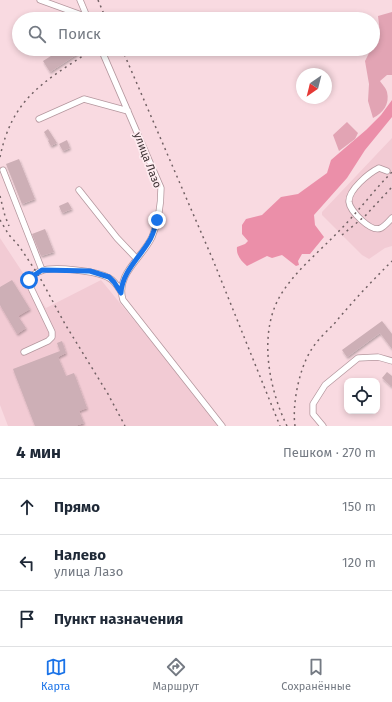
<!DOCTYPE html>
<html lang="ru">
<meta charset="utf-8">
<style>
body{margin:0;font-family:"Fira Sans",sans-serif;background:#f6f6f7;color:#1f2937}
.controls{position:absolute;right:12px;bottom:12px;display:grid;overflow:hidden;border-radius:8px;box-shadow:0 2px 6px #0003}
.controls button{width:36px;height:36px;display:grid;place-items:center;padding:0;border:0;border-bottom:1px solid #e0e1e3;background:#fff;color:#1f2937;font:20px sans-serif}
.compass{position:absolute;left:296px;top:68px;width:36px;height:36px;border-radius:50%;background:#fff;box-shadow:0 2px 6px #0003;rotate:215deg}
.stop{position:absolute;width:12px;height:12px;margin:-9px;border:3px solid #1a73e8;border-radius:50%;background:#fff}
.stop.end{background:#1a73e8;border-color:#fff;box-shadow:0 1px 4px #0008}
.list{margin:0;padding:0;list-style:none}
h2{display:flex;justify-content:space-between;align-items:center;height:52px;margin:0;padding:0 16px;font-size:17px}
h2 small{font-size:13px;font-weight:400;color:#747a83}
.list li{display:grid;grid-template-columns:26px 1fr auto;gap:12px;align-items:center;box-sizing:border-box;height:56px;padding:0 16px;border-top:1px solid #e0e1e3}
.list b{display:block;font-size:15px;white-space:nowrap}
.list p{margin:0;font-size:13px;white-space:nowrap;color:#747a83}
.list em{font-size:13px;font-style:normal;color:#747a83}
.icon{flex:none;width:22px;height:22px;fill:none;stroke:currentColor;stroke-width:2;stroke-linecap:round;stroke-linejoin:round}
.map{position:relative;flex:none;width:392px;height:426px;overflow:hidden}
.search{position:absolute;background:#fff;box-shadow:0 2px 6px #0003;left:12px;right:12px;top:12px;height:44px;display:flex;align-items:center;gap:10px;box-sizing:border-box;padding:0 14px;border-radius:22px;color:#747a83;font-size:15px}
.sheet{height:220px;background:#fff}
nav{display:flex;justify-content:space-around;align-items:center;box-sizing:border-box;height:56px;border-top:1px solid #e0e1e3;background:#fff;font-size:11px;color:#747a83}
nav a{display:grid;justify-items:center;gap:2px}
nav .on{color:#1a73e8}
.map>svg:first-child{display:block}
</style>
<div class="map">
<svg width="392" height="426" viewBox="0 0 392 426">
<defs>
<filter id="shadow"><feDropShadow dx="1" dy="2" stdDeviation="1" flood-color="#0004"/></filter>
</defs>
<rect width="100%" height="100%" fill="#f9dae1"/>
<path fill="#f2cbd4" d="M392,138v108l-7,2 -16,11 -7,-4 -40,-40v-3z
M0,238l46,70 55,-28 120,146h-213l-8,-21z"/>
<path fill="#e2a4b4" d="M392,12v63h-5l-7,6c2,3 6,7 7,11 3,12 -4,21 -14,26l-5,-17 1,-17 -4,-23 6,-12h2v-3l7,-13 -2,-17z
M347,122l11,11 -3,6 -16,12 -6,-16z"/>
<path fill="#eb8fa9" d="M392,100v17l-27,33 -18,28 -33,37 1,10 9,12 -14,17h-8l-4,7 1,4 -3,1 -14,-11 -10,3 -5,-2 -20,10c-6,-5 -11,-11 -10,-19l8,-3 3,-3 -6,-7v-9l4,-6 16,-4 19,-18 17,-3 29,-21 4,-13 35,-30 15,-15z"/>
<path fill="#cdafb6" filter="url(#shadow)" d="M62,49h23l-35,23 -7,-11z
M48,129l9,14 -6,3 -3,-5 1,-1 -5,-8z
M67,140l3,8 -7,3 -4,-7z
M19,159l16,40 -13,5 -16,-40z
M68,202l4,7 -10,4 -3,-7z
M45,229l9,23 -13,4 -9,-22z
M12,280l18,29 -12,7 8,12 -9,6 -17,-29v-18z
M382,321l10,13v15l-12,-16 -33,24 -5,-7z
M62,341l4,12 -8,4 8,19 8,-3 13,35 -8,3 5,12 -9,3h-40l-22,-57 47,-18 -3,-8z
M387,372l5,4v11l-10,-9z"/>
<g fill="none" stroke-linecap="round" stroke-linejoin="round">
<defs>
<path id="minor" d="M40,0l47,17
M80,0l8,19
M101,49l60,139c0,16 -3,35 -9,49 -10,21 -37,38 -29,63l99,126
M39,119l45,-20 44,12
M3,170l39,100
M387,171l-8,-3c-10,5 -31,22 -30,34 1,9 22,31 32,26 4,-2 8,-7 11,-10
M79,190l38,48 20,21
M24,352l24,-11 4,-4v-5l-21,-44 -2,-8c3,-4 7,-8 12,-9 12,-5 57,0 68,7 6,3 9,9 12,14
M323,426l-10,-12v-10l12,-19 33,-27 20,-1 14,4"/>
</defs>
<use href="#minor" stroke="#b4979e" stroke-width="7"/>
<use href="#minor" stroke="#fff" stroke-width="5.5"/>
<path stroke="#726164" stroke-width="1.5" stroke-dasharray="2 4" stroke-linecap="butt" d="M98,0l8,19
M122,49l91,211 67,166
M0,157c12,-58 43,-75 89,-105
M0,196l5,20 4,10
M0,220l9,15 10,11 20,30 26,48 43,70 17,32
M342,235l23,-19 27,-29
M287,426c-18,-37 -29,-92 -7,-130 15,-25 39,-44 59,-65 19,-19 35,-41 53,-59
M295,426c-3,-21 4,-56 15,-74 6,-11 16,-20 24,-28 18,-22 38,-43 58,-63"/>
</g>
<g fill="none" stroke-linecap="round" stroke-linejoin="round">
<path stroke="#1a73e8" stroke-width="5" d="M29,280l4,-4 9,-6 48,1 19,6 5,5 7,11c1,-20 17,-34 27,-50 5,-7 7,-15 9,-23"/>
</g>
<g text-anchor="middle" stroke-width="3.5" stroke-linejoin="round" paint-order="stroke">
<g font-size="11" fill="#3b3032" stroke="#feebef">
<text transform="translate(148 160) rotate(69)" y="4">улица Лазо</text>
</g>
</g>
</svg>
<div class="controls">
<button><svg class="icon" aria-label="locate" viewBox="0 0 24 24"><circle cx="12" cy="12" r="6"/><path d="M12 2v4M12 18v4M2 12h4M18 12h4"/></svg></button>
</div>
<svg class="compass" viewBox="-18 -18 36 36"><path d="M0-13l5 13h-10z" fill="#e53935"/><path d="M0 13l5-13h-10z" fill="#747a83"/></svg>
<div class="stop" style="left:29px;top:280px"></div>
<div class="stop end" style="left:157px;top:220px"></div>
<div class="search"><svg class="icon" aria-label="search" viewBox="0 0 24 24"><circle cx="10" cy="10" r="6"/><path d="M15 15l6 6"/></svg>Поиск</div>
</div>
<section class="sheet">
<h2>4 мин<small>Пешком · 270 m</small></h2>
<ul class="list">
<li><svg class="icon" aria-label="ahead" viewBox="0 0 24 24"><path d="M12 20V5M6 11l6-6 6 6"/></svg><div><b>Прямо</b></div><em>150 m</em></li>
<li><svg class="icon" aria-label="left" viewBox="0 0 24 24"><path d="M17 20v-9H6M10 6l-5 5 5 5"/></svg><div><b>Налево</b><p>улица Лазо</p></div><em>120 m</em></li>
<li><svg class="icon" aria-label="arrive" viewBox="0 0 24 24"><path d="M6 21V4h12l-3 4 3 4H6"/></svg><div><b>Пункт назначения</b></div></li>
</ul>
</section>
<nav>
<a class="on"><svg class="icon" aria-label="map" viewBox="0 0 24 24"><path d="M3 6l6-2 6 2 6-2v14l-6 2-6-2-6 2zM9 4v14M15 6v14"/></svg>Карта</a>
<a><svg class="icon" aria-label="directions" viewBox="0 0 24 24"><path d="M12 3l9 9-9 9-9-9zM9 14v-3h6M13 9l2 2-2 2"/></svg>Маршрут</a>
<a><svg class="icon" aria-label="saved" viewBox="0 0 24 24"><path d="M7 4h10v16l-5-4-5 4z"/></svg>Сохранённые</a>
</nav>
